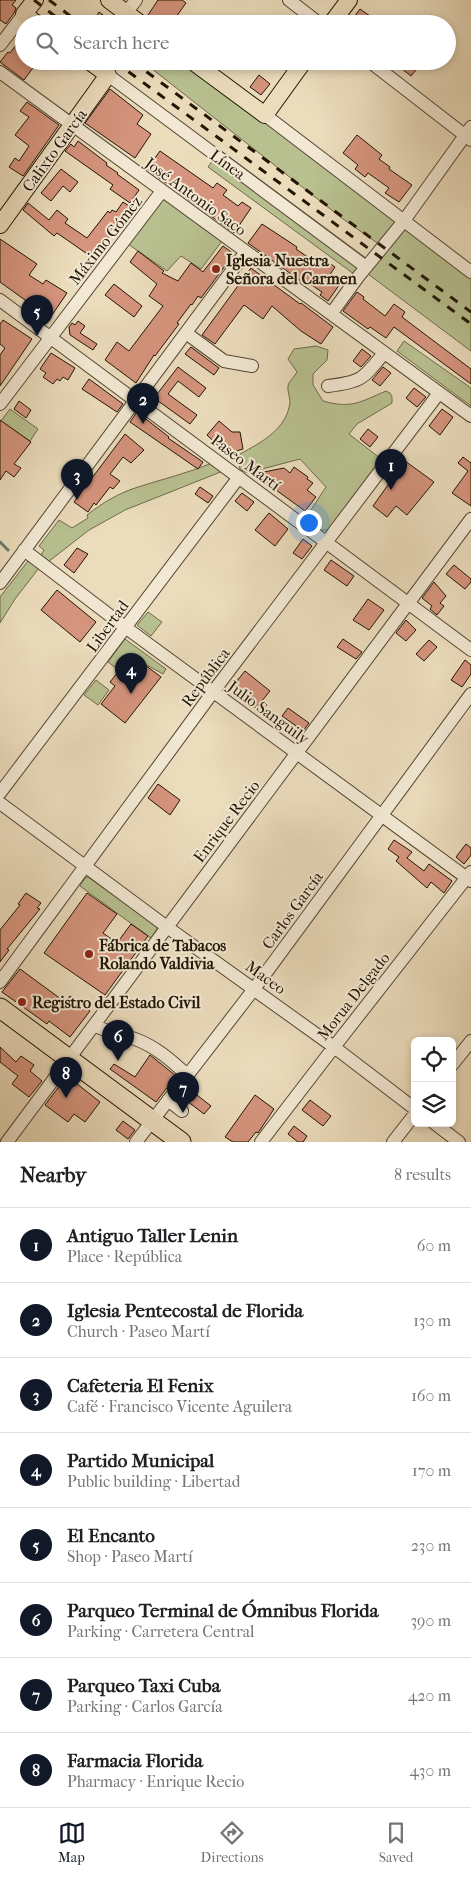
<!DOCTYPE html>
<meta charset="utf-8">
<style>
body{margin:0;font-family:"IM FELL French Canon",serif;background:#f6f6f6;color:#202124}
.controls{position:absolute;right:15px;bottom:15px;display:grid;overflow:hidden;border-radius:8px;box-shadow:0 2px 8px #0003}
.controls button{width:45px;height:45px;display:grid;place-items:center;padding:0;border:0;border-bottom:1px solid #e0e0e0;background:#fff;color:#202124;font:25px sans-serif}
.you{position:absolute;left:308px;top:522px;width:18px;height:18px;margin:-12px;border:4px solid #fff;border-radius:50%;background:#1a73e8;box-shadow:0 0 0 8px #1a73e833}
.badge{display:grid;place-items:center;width:32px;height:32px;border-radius:50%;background:#111827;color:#fff;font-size:16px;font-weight:700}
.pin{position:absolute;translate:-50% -41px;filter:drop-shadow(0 1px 2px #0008)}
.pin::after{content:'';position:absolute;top:26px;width:18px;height:15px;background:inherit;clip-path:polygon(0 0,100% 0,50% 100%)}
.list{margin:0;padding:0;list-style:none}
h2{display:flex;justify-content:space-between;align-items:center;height:65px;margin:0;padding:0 20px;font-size:21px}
h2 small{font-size:16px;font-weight:400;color:#757577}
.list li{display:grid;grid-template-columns:32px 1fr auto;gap:15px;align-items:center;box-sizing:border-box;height:75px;padding:0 20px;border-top:1px solid #e0e0e0}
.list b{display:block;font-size:19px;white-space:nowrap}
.list p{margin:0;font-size:16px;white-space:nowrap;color:#757577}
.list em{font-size:16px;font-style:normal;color:#757577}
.icon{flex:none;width:28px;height:28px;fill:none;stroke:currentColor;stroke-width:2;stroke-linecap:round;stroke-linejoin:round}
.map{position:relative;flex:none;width:471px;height:1142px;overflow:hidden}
.search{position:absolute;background:#fff;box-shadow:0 2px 8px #0003;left:15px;right:15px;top:15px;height:55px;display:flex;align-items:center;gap:12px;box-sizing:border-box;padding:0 18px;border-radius:28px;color:#757577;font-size:19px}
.sheet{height:665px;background:#fff}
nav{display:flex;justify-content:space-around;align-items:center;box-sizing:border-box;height:70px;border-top:1px solid #e0e0e0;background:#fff;font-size:14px;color:#757577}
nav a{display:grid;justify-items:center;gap:2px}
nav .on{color:#111827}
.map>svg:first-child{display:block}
</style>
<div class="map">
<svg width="471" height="1142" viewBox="0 0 471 1142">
<rect width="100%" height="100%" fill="#ebdcbc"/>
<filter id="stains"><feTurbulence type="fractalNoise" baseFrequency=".004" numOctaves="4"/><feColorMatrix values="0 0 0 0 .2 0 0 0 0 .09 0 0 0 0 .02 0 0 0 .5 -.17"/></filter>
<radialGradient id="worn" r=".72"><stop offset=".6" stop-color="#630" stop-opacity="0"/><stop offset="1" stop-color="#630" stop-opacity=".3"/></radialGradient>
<path fill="#b8c090" stroke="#6d6a4a" d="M142,61h50l279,210v80l-107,-80 -6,6 -150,-110 12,-17 150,111 13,-14 -40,-28z
M162,191l63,46 -24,32 -20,-13 -14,15 -42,-29z
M404,341l67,47v18l-74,-55z
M316,346l12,4 -1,10 -14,14v11l10,16c29,8 37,1 63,-10l4,2 2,4v6l-35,21 -8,10 32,25 -52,70c-9,5 -17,-5 -24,-10l21,-32 -26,-28 -53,14 -7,-4 -1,-5 1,-10c22,-12 47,-25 50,-52 0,-5 -3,-12 -2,-16 1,-5 7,-10 9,-14l-9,-13 6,-10z
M10,409l28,20 -8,12 -29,-20z
M212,463l11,8 -98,39 -36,20 -41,32 -7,-7 3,-5 -5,-4 20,-26 13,8 16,-10 -1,-3c15,-12 32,-22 51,-28 25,-8 50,-14 74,-24z
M28,561h4l7,7 -24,31 -15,24v-26z
M148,612l14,10 -11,14 -14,-11z
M125,639l41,30 -3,5 -29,-16 -12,15 -14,-11z
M96,680l13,10 -11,15 -14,-10z
M88,877l68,49 1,3 -6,9 -71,-52 5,-8z"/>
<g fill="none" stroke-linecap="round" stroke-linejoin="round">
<path stroke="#69796c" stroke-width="3" d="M0,542l8,8"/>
</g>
<path fill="#d5947d" stroke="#221505" d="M0,0h16l-4,5 4,3 -2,5 -8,11 -6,-4z
M158,0h24l4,3 -15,21h-10l-13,-9z
M360,9l10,7 -6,8h-15z
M99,12l16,12h-24z
M24,35v26h14l-14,19 -24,-18 8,-10 2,1z
M392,61h31l-12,15z
M259,75l11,9 -9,11 -11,-8z
M110,89l33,26 -6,9 14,10 -16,24 -50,-35z
M27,102l32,23 -36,51 -14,-9 6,-9 4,3 10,-15 -14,-11 14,-18 -9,-6z
M357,135l25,20 -3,4 11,8 -1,2 23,16 -13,17 -14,-9 4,-5 -21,-15 -3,4 -10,-8 3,-4 -15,-12z
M78,141l29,22 -1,2 12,8 -1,1 22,16 -9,13 -20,-14 3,-4 -48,-34 6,-7 3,3z
M160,151l53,37 4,-5 10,7 -4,5 15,11 4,-4 9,6 -17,25 -87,-64z
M61,169l17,13 -8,10 -7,-6 -12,15 -10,-8z
M123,202l9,6 -32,40 3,2 -7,10 -39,-27 -3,3 -31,-26 5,-7 21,17 8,-10 11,9 -3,4 22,15 21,-27 2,2 2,-3 4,2z
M262,224l26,17 9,6 -1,2 25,17 4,-6 10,7 -6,9 11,8 -12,17 -8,-6 2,-3 -15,-10 -2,2 -57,-41z
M0,239l37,25 -8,11 14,9 3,-4 21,13 -17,25 -50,-36z
M223,246l11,8 -33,44 -3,-2 -6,9 -1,-1 -14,19 2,1 -24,32 -1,-1 -18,28 -31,-23 12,-18 12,9 34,-45 -14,-10 8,-12 -27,-22 8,-11 26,20 -2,2 16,8 13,-18 12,9z
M251,268l49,36 1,-1 32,24 -12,17 -20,-13 -29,-25 -9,13 -19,-14 -29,39 -13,-9z
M114,284l28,22 -8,11 -29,-22z
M357,292l7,5 -1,2 22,17 9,-12 11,8 -3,5 69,52v15l-77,-57 -8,11 -16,-11 -2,2 -25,-18z
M3,320l29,19 -32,47v-31l5,-7 -5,-4v-20z
M78,321l7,5 -5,7 17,11 -4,6 -23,-15 -1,-8 3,-4 3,2z
M191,347l28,21 -5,7 -29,-21z
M362,349l9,7 -10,11 -8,-6z
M51,353l24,15 -7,12 -5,-3 -3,4 -3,-2 -4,5 -10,-7 3,-4 -6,-4z
M178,367l28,21 -7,9 -21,-16 -10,13 29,21 -7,9 -36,-26z
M383,367l8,6 -11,13 -8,-6z
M89,379l34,25 -6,8 -35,-23z
M414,388l12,9 -9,10 -11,-9z
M19,401l12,9 -5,8 -12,-9z
M442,409l11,8 -13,18 -11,-9z
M137,412l32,25 -1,1 35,24 -5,7 -68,-47z
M0,420l31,22 -17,22 7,4 -7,9 -8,-6 -6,9z
M219,421l13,11h8l3,17 -16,5 -20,-19z
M368,429l10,8 -8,10 -10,-8z
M125,434l19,16 -13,13 -8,-6 -13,17 10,7 -7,8 -3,-2 -14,18 -2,-2 -6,9 -14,-10z
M463,457l8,6v43l-19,-13 16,-22 -10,-8z
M405,461l29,21 -27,33 -11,-9 -9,11 -14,-11z
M294,467l14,10 -1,2 6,4 -6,7 9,7 -11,14 -51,-37 30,-6 6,5z
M200,487l13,9 -5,7 -13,-9z
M242,493l12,9 -7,9 -12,-10z
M269,513l19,16 -13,17 -20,-16z
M303,539l9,7 -10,13 -9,-6z
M77,548l11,6 -14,19 -10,-8z
M331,560l23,16 -7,10 -23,-16z
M454,565l17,14v3l-6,7 -19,-15z
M434,582l12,14 -6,7 4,3 -7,9 -7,-6 2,-3 -10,-8z
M57,590l39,32 -16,20 -39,-32z
M368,599l16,11 -15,20 -16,-10z
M406,620l10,10 -10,11 -10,-8z
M343,639l19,13 -6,7 -19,-12z
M429,640l8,7 -13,14 -8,-7z
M465,660l6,5v9l-9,13 -11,-7z
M133,661l9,7 3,-3 16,12 -36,46 -24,-19 14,-18 -5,-4 8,-10 4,4z
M245,671l25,20 -14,17 -25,-20z
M288,708l21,15 -6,8 -21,-15z
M158,784l22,16 -10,15 -22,-17z
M394,840l18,12 -5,6 17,13 5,-7 23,17 -8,12 -13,-11 -4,6 -31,-27 3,-4 -11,-8z
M466,844l5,4v7l-7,9 -8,-7z
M26,893l15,10 -4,5 3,1 -33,40 2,1 -9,12v-32l20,-25 -2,-1z
M87,893l30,21 -14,19 14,10 14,-19 17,12 -43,59 -61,-42z
M20,969l45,33 5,-6 20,15 -20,26 -21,-16 -2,3 -45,-32z
M0,1047l16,15 5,-6 13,9 -4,6 12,10 -13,16 -17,-13 6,-8 -18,-14z
M150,1055l26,21 -20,26 -46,-33 4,-5 21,13z
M67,1076l33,26 -15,20 -11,-8 -6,8 -23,-17z
M193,1092l18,14 -7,8 -17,-13z
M255,1095l19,14 -16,24 -2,-1 -8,10h-15l-8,-5z
M310,1100l21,16 -8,10 -21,-16z
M123,1121l12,9 -7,9 -12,-9z
M294,1126l13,10 -4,6h-5l-10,-8z"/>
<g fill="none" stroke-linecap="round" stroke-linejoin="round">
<defs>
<path id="minor" d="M289,0l31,24
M126,13l10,-13
M0,45l24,-31
M369,61l102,79
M0,72l471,344
M108,75l258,192
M265,115l206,157
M0,300l471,350
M331,314l27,-37 45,-55 68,-95
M186,333l38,28 28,5
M328,386c34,-4 35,-7 56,-33
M0,404l162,-213
M24,550l101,77 346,254
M0,583l245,-330
M0,793l239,-316
M0,803l167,124 167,120 81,62
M0,982l213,-290 226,-299
M94,1025c14,8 27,9 41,14 20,7 37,22 52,36
M452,1065l19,-24
M168,1100l14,11
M434,1123l25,19
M7,1142l464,-623
M136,1142l118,-153 217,-295
M261,1142l73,-95 137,-175
M393,1142l22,-28"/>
<path id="major" d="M35,0l-11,14 13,10
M109,0l32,24
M331,24l18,-24
M192,61l73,54 39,-54
M0,225l108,-150 -19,-14"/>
<path id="highway" d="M0,1008l181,134"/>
</defs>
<use href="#minor" stroke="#544733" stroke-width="14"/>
<use href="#major" stroke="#221505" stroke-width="18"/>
<use href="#highway" stroke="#221505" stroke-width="21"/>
<use href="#minor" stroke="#f2e8d3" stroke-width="12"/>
<use href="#major" stroke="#ebdcbc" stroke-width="16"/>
<use href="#highway" stroke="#ebdcbc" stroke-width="19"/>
<path stroke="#221505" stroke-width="3" stroke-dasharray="9 9" stroke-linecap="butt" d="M34,0l31,24
M49,0l32,24
M114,61l357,263
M132,61l339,251"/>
</g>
<g fill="#8f2418" stroke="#f2e8d3" stroke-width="2">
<circle cx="216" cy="269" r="5"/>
<circle cx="89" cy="954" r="5"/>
<circle cx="22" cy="1002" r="5"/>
</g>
<g text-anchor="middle" stroke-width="4" stroke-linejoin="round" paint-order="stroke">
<g font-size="16" fill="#221505" stroke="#f2e8d3">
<text transform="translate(54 150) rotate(-54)" y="6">Calixto García</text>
<text transform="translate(228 164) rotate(36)" y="6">Línea</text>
<text transform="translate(196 196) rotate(36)" y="6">José Antonio Saco</text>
<text transform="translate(105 240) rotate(-52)" y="6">Máximo Gómez</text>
<text transform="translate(246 462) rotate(37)" y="6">Paseo Martí</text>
<text transform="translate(107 626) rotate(-54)" y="6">Libertad</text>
<text transform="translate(205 677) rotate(-53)" y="6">República</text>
<text transform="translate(269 712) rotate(36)" y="6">Julio Sanguily</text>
<text transform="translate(226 821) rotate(-53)" y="6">Enrique Recio</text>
<text transform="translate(292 910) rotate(-54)" y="6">Carlos García</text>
<text transform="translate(266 977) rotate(36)" y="6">Maceo</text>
<text transform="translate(353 996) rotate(-52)" y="6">Morua Delgado</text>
</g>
<g font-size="16" font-weight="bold" fill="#221505" stroke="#f2e8d3" text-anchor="start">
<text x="226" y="266">Iglesia Nuestra<tspan x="226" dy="18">Señora del Carmen</tspan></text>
<text x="99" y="951">Fábrica de Tabacos<tspan x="99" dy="18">Rolando Valdivia</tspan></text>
<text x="32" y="1008">Registro del Estado Civil</text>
</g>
</g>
<rect width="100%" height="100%" filter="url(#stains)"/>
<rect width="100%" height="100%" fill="url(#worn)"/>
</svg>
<div class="controls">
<button><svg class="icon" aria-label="locate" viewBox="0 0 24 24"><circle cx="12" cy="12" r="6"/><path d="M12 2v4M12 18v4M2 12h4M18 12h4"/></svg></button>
<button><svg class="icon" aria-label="layers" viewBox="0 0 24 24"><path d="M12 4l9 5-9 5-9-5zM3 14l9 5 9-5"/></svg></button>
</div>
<div class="you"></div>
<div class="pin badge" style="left:391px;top:490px">1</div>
<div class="pin badge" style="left:143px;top:424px">2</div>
<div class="pin badge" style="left:77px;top:500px">3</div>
<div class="pin badge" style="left:131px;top:694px">4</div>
<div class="pin badge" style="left:37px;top:336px">5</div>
<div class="pin badge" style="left:118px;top:1061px">6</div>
<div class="pin badge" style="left:183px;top:1113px">7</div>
<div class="pin badge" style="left:66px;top:1098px">8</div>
<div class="search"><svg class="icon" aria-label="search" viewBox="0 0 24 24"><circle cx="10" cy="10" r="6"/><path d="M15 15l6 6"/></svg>Search here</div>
</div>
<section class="sheet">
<h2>Nearby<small>8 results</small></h2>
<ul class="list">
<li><span class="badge">1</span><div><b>Antiguo Taller Lenin</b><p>Place · República</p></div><em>60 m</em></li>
<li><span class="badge">2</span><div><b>Iglesia Pentecostal de Florida</b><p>Church · Paseo Martí</p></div><em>130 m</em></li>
<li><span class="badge">3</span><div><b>Cafeteria El Fenix</b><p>Café · Francisco Vicente Aguilera</p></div><em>160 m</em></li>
<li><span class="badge">4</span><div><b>Partido Municipal</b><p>Public building · Libertad</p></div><em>170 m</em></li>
<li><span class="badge">5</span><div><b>El Encanto</b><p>Shop · Paseo Martí</p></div><em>230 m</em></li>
<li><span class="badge">6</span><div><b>Parqueo Terminal de Ómnibus Florida</b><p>Parking · Carretera Central</p></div><em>390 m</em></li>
<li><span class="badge">7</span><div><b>Parqueo Taxi Cuba</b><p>Parking · Carlos García</p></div><em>420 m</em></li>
<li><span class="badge">8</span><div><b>Farmacia Florida</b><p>Pharmacy · Enrique Recio</p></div><em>430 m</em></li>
</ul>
</section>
<nav>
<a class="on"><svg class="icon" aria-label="map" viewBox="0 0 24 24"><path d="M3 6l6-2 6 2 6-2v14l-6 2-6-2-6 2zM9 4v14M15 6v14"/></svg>Map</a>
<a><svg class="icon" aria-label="directions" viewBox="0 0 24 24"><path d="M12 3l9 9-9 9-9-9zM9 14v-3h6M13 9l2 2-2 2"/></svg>Directions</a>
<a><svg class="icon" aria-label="saved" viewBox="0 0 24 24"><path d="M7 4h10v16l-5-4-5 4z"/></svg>Saved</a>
</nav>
